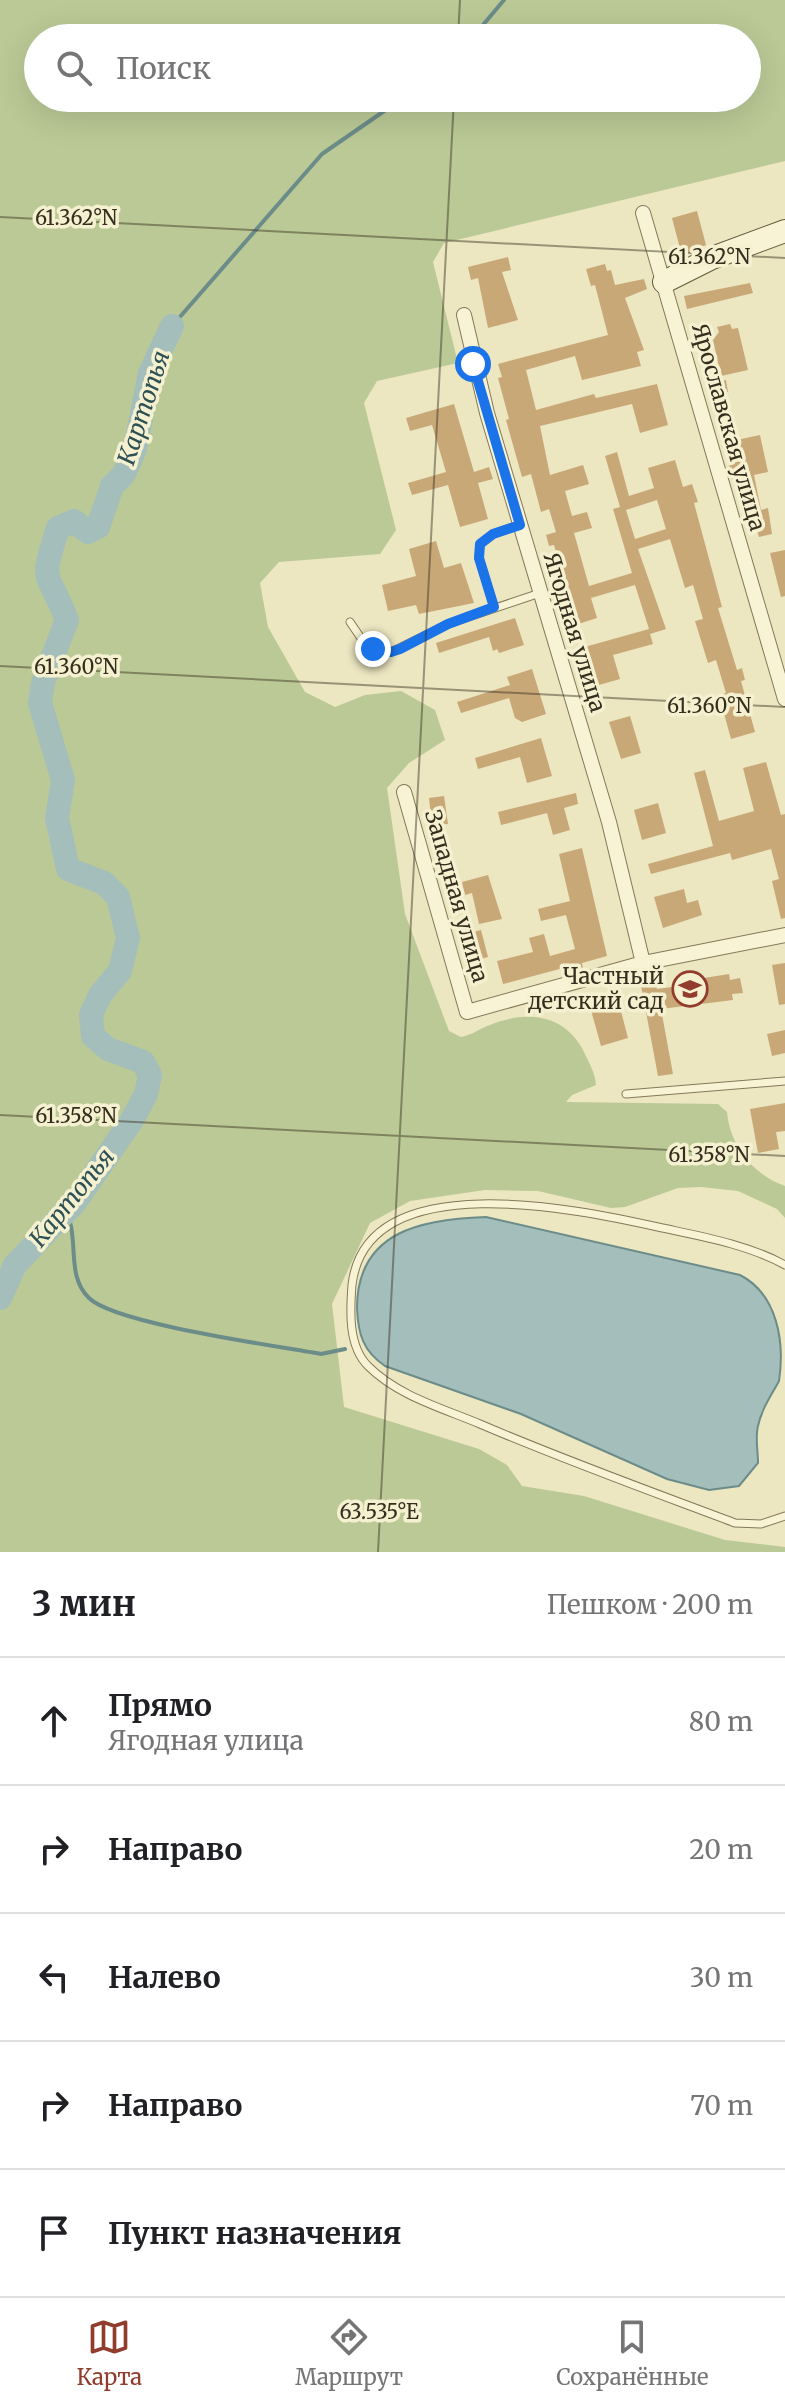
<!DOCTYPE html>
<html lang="ru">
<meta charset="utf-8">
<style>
body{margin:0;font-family:Merriweather,serif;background:#f2f2f2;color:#202124}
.stop{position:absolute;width:24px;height:24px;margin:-18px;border:6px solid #1a73e8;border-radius:50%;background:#fff}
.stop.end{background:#1a73e8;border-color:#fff;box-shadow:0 2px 8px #0008}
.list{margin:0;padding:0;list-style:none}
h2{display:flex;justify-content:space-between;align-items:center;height:104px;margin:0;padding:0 32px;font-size:34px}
h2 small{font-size:26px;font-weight:400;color:#757577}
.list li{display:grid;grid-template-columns:52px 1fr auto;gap:24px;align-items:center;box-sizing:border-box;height:128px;padding:0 32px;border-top:2px solid #e0e0e0}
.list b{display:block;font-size:30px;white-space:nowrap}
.list p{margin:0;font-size:26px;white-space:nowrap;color:#757577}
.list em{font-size:26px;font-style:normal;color:#757577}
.icon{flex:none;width:44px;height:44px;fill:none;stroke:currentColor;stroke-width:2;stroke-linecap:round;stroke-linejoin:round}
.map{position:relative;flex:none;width:785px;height:1552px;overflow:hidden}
.search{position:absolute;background:#fff;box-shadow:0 8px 32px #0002;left:24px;right:24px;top:24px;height:88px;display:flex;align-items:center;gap:20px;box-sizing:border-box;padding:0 28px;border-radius:44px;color:#757577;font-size:30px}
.sheet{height:744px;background:#fff}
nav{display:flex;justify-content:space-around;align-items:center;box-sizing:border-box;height:112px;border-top:2px solid #e0e0e0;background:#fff;font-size:22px;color:#757577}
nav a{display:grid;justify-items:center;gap:4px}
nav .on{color:#913c2c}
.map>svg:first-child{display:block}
</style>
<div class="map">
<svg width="785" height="1552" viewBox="0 0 785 1552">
<rect width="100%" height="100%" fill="#ece6c1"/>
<path fill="#bbc996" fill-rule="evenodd" d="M0,0h785v161l-341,82 -11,19 25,101 -81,18 -13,22 32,127 -16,24 -101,8 -19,21 8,44 37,65 30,15 30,-12 36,-4 34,19 10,30 -36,23 -22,25 18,126 44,117 12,6c11,-2 18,-8 29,-12 36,-15 74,-11 93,25 5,11 12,22 13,35l-24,10 -6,7 152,2 9,8c3,33 25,62 58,74v32l-8,-9 -39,-18 -37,-4 -23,1 -53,19 -14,1 -73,-17 -53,-1 -75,11 -40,22 -38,81 12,103 135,42 28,16 15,21 62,10 141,44 60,7v5h-785zM38,38h709v60h-709z"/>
<path fill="#a4bebb" stroke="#6b8c89" stroke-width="2" d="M486,1217l254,58c37,19 45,66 39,106 -8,15 -17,27 -21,45 -3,11 0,25 0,37l-19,23 -30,4 -42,-11 -146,-65 -136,-48c-22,-15 -27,-32 -28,-58 0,-78 67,-89 129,-91z"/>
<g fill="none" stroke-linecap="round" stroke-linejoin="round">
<path stroke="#6b8c89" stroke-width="4" d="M472,38l32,-38
M172,326l150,-172 81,-56
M62,1218l8,4c7,25 -2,56 19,76 26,26 189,48 232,56l24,-5"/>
<path stroke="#a4bebb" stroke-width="24" d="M0,1298l15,-33 61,-64 56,-81 14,-26 4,-19 -7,-13 -35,-13 -15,-13 -2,-21 9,-20 20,-24 8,-33 -10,-41 -14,-14 -36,-14 -11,-51 6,-38 -23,-77 3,-21 24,-62c-20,-52 -28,-34 -9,-92l16,-7 14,11 10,-5 14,-41 12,-12 11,-25 15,-76 22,-47"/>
</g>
<path fill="#c9a878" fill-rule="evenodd" d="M697,211l9,34 -24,11 -10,-38z
M508,257l3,13 -9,2 16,48 -30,8 -10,-50 -7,2 -3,-13z
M605,264l2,7 4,-1 4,15 29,-6 3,10 -22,9 19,52 -7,2 4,14 -59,14 -7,-24 -49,14 10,40 58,-16 2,4 61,-14 11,41 -28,8 -8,-29 -92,22 10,49 33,-10 6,19 -24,7 7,25 15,-4 5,16 -18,5 15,53 43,-13 -19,-64 7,-2 -15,-51 12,-4 12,44 25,-8 -6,-20 27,-8 8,27 9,-3 6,18 -4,1 28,104 -4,1 19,62 5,-2 3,12 -4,1 14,51 -24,7 -12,-44 7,-2 -10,-33 -8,3 -13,-42 8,-2 -10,-34 -8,3 -15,-49 -32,10 28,80 -16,5 3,10 -40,11 7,24 -28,8 -11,-39 68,-19 -14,-44 -44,13 6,20 -25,8 -10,-31 6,-2 -14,-48 -5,1 -3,-11 10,-3 -7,-23 -8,3 -10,-38 -9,3 -16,-57 3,-1 -11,-41 4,-1 -4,-13 110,-29 -13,-50 -4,1 -5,-17zM657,500l9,29 -31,10 -9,-29z
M750,283l3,10 -66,16 -3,-13z
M730,324l2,5 6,-1 10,42 -27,6 -8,-36 6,-8 -2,-5z
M726,380l2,12 -16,4 -3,-12z
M454,404l20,68 15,-5 4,12 -15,4 10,36 -28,8 -12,-42 -36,10 -4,-12 38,-11 -14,-47 -22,6 -4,-13z
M760,435l8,37 -14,3 7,35 7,-2 4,26 -13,3 -18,-59 -9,2 -3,-17 8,-2 -5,-20z
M436,541l8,27 17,-5 13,40 -55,11 -3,-9 -28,6 -6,-26 34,-9 -7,-27z
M785,550v46l-4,1 -11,-44z
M515,618l9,27 -25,8 -2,-4 -4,2 -4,-14 -50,16 -3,-10z
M532,669l14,45 -24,8 -7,-4 -6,-20 -48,15 -4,-11 53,-17 -3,-8z
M630,716l11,37 -20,6 -12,-37z
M541,738l11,38 -25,7 -7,-26 -42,12 -3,-11z
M766,762l15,53 4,-1v104l-4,1 -9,-38 7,-2 -8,-30 -39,11 -2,-7 -79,21 -3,-10 65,-18 -19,-73 11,-3 14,51 35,-10 -11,-43z
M576,793l2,11 -14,4 6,22 -17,5 -6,-22 -46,12 -3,-13z
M444,796l4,28 -16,1 -3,-27z
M658,803l8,30 -24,7 -8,-30z
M582,848l25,108 -25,7 1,6 -10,3 -2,-6 -68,18 -6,-23 36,-9 -4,-14 15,-4 6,22 25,-7 -9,-34 -25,6 -3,-12 32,-8 -11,-47z
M488,875l14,44 -23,5 -7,-31 -7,2 -3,-13z
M684,889l3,14 11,-3 4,15 -39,13 -9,-31z
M481,930l7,27 -23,6 -7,-27z
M785,963v41l-6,1 -7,-40z
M729,974l1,6 10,-2 3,15 -11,1 1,6 -72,9 12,65 -15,2 -18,-96 15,-3 2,12 22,-3v-4z
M617,996l11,42 -27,8 -12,-43z
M785,1030v23l-13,3 -5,-22z
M785,1103v28l-9,1 3,17 -21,4 -8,-44z"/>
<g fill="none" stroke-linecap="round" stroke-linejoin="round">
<defs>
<path id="lane" d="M494,607l-15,-49 1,-14 13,-10 26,-9
M350,622l15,22 26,8 57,-28 92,-31
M626,1094l159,-13
M785,1265c-38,-21 -86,-29 -127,-38 -77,-17 -292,-64 -306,58 -2,26 -4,61 16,81 30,30 74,42 112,58 84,36 170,67 255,99l26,1 24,-8"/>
<path id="street" d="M643,213l142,486
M464,315l23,98 122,409 34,141
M404,792l63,220 176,-49 142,-28"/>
<path id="secondary" d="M664,282l48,-24 73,-27"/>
</defs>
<use href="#lane" stroke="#85785a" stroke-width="9"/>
<use href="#street" stroke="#85785a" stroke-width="16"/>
<use href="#secondary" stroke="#66593d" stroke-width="24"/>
<use href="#lane" stroke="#f7f3d4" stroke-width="7"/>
<use href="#street" stroke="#f7f3d4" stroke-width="14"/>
<use href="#secondary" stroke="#f7f3d4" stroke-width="22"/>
</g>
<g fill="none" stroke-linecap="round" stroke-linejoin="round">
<path stroke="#1a73e8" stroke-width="10" d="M373,649l18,3 9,-3 48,-25 46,-17 -15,-49 1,-14 13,-10 27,-9 -47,-161"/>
</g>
<path fill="none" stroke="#352d1d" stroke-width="2" stroke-opacity="0.45" d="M458,38l2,-38M0,217l785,41M0,666l785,41M0,1115l785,41M378,1552l76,-1454"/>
<defs>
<symbol id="school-ring" viewBox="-11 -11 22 22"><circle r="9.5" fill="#f4f0d0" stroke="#913c2c" stroke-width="1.5"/><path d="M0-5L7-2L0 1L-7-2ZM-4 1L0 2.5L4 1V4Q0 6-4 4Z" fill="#913c2c"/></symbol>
</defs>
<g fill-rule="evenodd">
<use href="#school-ring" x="670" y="969" width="40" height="40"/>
</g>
<g text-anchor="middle" stroke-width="7" stroke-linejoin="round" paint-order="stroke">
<g font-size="22" fill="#352d1d" stroke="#f4f0d0">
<text transform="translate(729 427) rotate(74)" y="8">Ярославская улица</text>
<text transform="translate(575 632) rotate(73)" y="8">Ягодная улица</text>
<text transform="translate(457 896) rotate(74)" y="8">Западная улица</text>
</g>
<g font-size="22" fill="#352d1d" stroke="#f4f0d0" text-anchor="end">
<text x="664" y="984">Частный<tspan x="664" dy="25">детский сад</tspan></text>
</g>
<g font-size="24" font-style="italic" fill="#2d5054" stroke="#f4f0d0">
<text transform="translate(144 408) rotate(-72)" y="8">Картопья</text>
<text transform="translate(72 1198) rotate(-51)" y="8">Картопья</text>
</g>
</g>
<g font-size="20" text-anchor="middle" fill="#352d1d" stroke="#f4f0d0" stroke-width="7" stroke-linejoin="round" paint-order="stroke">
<text x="76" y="225">61.362°N</text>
<text x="709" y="264">61.362°N</text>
<text x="76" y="674">61.360°N</text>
<text x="709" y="713">61.360°N</text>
<text x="76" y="1123">61.358°N</text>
<text x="709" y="1162">61.358°N</text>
<text x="379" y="1519">63.535°E</text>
</g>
</svg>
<div class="stop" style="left:473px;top:364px"></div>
<div class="stop end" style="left:373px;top:649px"></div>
<div class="search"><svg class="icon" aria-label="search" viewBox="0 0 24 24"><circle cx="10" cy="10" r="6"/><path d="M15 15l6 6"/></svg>Поиск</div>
</div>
<section class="sheet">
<h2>3 мин<small>Пешком · 200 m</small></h2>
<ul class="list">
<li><svg class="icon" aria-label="ahead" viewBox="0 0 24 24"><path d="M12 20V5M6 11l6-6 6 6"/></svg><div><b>Прямо</b><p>Ягодная улица</p></div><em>80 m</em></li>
<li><svg class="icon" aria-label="right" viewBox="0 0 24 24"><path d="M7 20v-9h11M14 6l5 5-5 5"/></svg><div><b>Направо</b></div><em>20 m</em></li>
<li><svg class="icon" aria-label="left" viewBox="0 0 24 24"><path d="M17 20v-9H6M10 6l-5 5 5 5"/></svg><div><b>Налево</b></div><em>30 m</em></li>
<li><svg class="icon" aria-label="right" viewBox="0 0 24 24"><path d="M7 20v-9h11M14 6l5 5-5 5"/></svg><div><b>Направо</b></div><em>70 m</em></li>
<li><svg class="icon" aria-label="arrive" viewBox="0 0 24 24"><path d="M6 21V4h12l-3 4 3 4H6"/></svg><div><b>Пункт назначения</b></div></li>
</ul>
</section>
<nav>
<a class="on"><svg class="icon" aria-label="map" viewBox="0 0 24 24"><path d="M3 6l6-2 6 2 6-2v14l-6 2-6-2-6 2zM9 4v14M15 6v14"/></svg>Карта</a>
<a><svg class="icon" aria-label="directions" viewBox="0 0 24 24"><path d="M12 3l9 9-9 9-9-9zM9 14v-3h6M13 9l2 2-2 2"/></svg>Маршрут</a>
<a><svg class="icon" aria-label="saved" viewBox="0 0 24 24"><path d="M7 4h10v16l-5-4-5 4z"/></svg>Сохранённые</a>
</nav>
